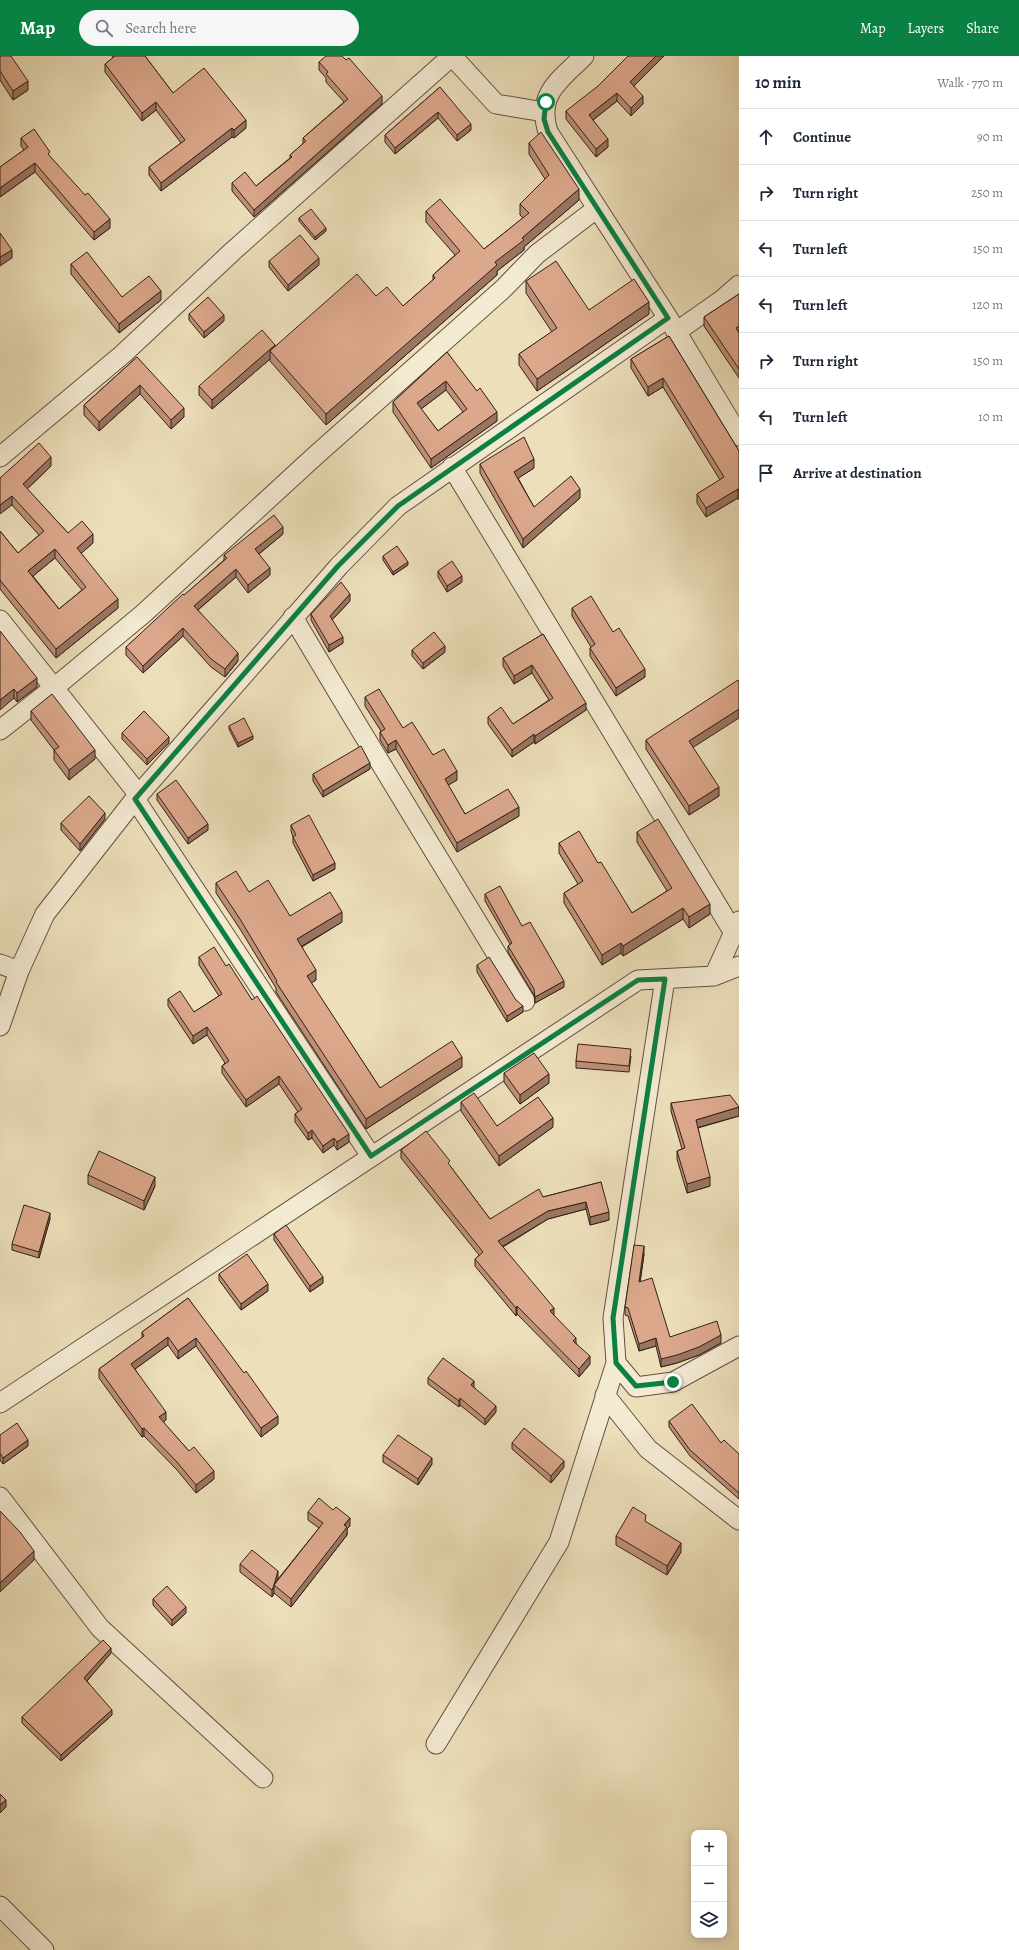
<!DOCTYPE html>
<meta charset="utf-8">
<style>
body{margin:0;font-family:Alegreya,serif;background:#f6f6f7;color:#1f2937}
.controls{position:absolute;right:12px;bottom:12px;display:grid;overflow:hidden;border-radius:8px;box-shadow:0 2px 10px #0003}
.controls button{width:36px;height:36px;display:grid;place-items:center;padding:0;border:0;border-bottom:1px solid #e0e1e3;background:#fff;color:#1f2937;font:20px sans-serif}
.stop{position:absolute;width:12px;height:12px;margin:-9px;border:3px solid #0b8043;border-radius:50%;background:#fff}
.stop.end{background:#0b8043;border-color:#fff;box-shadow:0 1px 4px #0008}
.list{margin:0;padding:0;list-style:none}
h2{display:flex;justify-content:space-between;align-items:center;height:52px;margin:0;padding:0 16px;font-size:17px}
h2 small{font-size:13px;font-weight:400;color:#747a83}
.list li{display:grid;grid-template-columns:26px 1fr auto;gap:12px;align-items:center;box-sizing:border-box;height:56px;padding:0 16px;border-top:1px solid #e0e1e3}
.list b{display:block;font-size:15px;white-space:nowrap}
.list em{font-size:13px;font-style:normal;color:#747a83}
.icon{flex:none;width:22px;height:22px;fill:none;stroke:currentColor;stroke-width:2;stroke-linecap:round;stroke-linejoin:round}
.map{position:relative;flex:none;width:739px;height:1894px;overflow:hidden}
header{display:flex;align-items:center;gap:24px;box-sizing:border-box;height:56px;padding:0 20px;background:#0b8043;color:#fff}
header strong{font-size:19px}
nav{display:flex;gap:22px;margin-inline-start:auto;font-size:14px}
.search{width:280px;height:36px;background:#f6f6f7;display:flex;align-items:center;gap:10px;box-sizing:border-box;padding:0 14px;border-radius:22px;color:#747a83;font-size:15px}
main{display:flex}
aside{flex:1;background:#fff}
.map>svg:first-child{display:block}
</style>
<header>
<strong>Map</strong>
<div class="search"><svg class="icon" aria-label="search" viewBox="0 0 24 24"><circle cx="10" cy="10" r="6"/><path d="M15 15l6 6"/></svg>Search here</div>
<nav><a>Map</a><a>Layers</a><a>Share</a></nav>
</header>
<main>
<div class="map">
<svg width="739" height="1894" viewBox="0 0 739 1894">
<rect width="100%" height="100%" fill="#ecdfba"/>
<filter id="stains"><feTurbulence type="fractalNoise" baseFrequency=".005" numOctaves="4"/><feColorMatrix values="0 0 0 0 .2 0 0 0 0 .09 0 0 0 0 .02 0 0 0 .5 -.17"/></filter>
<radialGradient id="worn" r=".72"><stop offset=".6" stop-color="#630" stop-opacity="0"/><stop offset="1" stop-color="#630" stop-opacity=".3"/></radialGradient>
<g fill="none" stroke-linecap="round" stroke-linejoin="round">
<defs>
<path id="street" d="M452,0l44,48 48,8
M584,0c-24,24 -48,38 -36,76l120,186 71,118
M676,276l47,-33 16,-14
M0,401l123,-103 110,-103 219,-195
M452,411l282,466
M293,561c76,129 155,256 232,384
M0,564l139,175
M0,674l55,-43 88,-73 172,-158 189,-168 33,-34 59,-45
M135,743l236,357
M0,908l19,7 -19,55
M19,915l26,-57 90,-115 204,-233 59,-60 270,-188
M714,920l25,-55
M616,1307l20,24 37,-5 66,-36
M605,1339l43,54 91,71
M0,1347l638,-423 76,-4 25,-10
M0,1441l100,131 163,150
M436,1688l123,-202 57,-179 -3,-45 52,-339
M0,1850l44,44"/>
</defs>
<use href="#street" stroke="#635040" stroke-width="21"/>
<use href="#street" stroke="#f3ead2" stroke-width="19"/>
</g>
<path fill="#bd9078" stroke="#352018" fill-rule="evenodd" d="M0,0l28,34 -15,10 -13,-20z
M112,0h33l28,37 73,35 -12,10 -2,-1 -71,54 -12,-16v-8l32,-24 -25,-33 -14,11 -37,-49v-8l8,-6z
M664,0l-30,30 9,18 -12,12 -14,-15 -24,19 15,27 -12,10 -30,-38v-8z
M319,6l63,42 -128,113 -22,-26v-8l24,3 34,-28v-3l13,-11v-6l41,-36 -18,-20v-4l-7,-8z
M440,31l31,43 -14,11 -19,-23 -43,36 -10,-12v-7z
M21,82l29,19 60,71 -16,12 -59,-68 -35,25v-30l24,-17 -3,-4z
M529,87l50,57 -55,47v3l-27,21v4l-171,150 -56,-64v-2l-58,50 -13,-14v-9l76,-40 101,-50 27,10 30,-26v-5l22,-20 -29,-33v-11l58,38 39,-31 -3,-3v-11l25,-25 -16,-25z
M299,162l27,13 -11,9 -16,-19z
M269,205l50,4 -31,26 -19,-24z
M71,208l51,33 39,3 -42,33 -48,-59z
M526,225l63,29 60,4 -112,77 -18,-26v-11l33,-22 -26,-39z
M739,238v84l-35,-52v-9z
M189,258l35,7 -20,17 -15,-18z
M669,280l70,115v49l-1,-2 -32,19 -9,-14v-9l23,-14 -57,-93 -15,9 -17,-28v-9z
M447,296l50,69 -66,47 -38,-56v-10zM446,334l17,22 -25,19 -17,-22z
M137,301l47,60 -13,12 -31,-35 -41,37 -15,-16v-10z
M480,408l54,4 -16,10 16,29 46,-9 -57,50 -43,-75z
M51,410l-24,23 41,44 25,10 -12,10 37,55 -62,50 -56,-69v-58l18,22 21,-18 -27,-30 -12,-27zM55,502l27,32 -23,19 -26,-33z
M283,478l-24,20 11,21 -22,18 -12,-16 -38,33 40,51 -13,16 -14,-10 -28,-31 -40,37 -17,-18v-8l98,-87v-5z
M383,500l25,9 -15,10 -10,-15z
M438,515l24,11 -15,10 -9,-15z
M350,545l-18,19 11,23 -14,9 -18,-32v-6z
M572,552l41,24 32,45 -29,19 -26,-40v-8l1,-1 -19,-31z
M0,575l37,56 -20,15 -3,-4z
M543,578l43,76 -51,34 -1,-2 -22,15 -24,-33v-7l25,7 36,-24 -17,-27 -18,11 -11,-18v-8z
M412,594l33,2 -22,17 -11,-13z
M365,641l38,31 30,27 24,25 -9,5 17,29 54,2 -62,36 -61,-103 -8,4 -8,-13v-8l1,-1 -16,-25z
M31,655l64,48 -26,21 -15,-20v-10l-23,-30z
M229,670l24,13 -15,8 -9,-18z
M122,677l47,10 -22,22 -25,-26z
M646,684l47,8 26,48 -30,19 -43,-66z
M370,713l-47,28 -10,-16v-7z
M157,738l51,36 -20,14 -31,-44z
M105,763l-25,32 -19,-21v-7z
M291,769l44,44 -22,12 -20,-38v-6l-2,-6z
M637,776l73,82 -21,14 -6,-9 -60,37 -2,-3 -19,12 -38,-62v-10l14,-9 -19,-31v-10l39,20 34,50 35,-22 -30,-49z
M216,827l33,9 41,24 52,6 -40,25 14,33 -5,3 69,105 82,-21 -96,62 -90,-137v-4l-36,-59 -24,-36z
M485,838l37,32 42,61 -29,16 -1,-8 -26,-43v-6l2,-2 -25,-43z
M199,901l27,9 26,34 97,142 -12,8 -3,-5 -11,8 -11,-15 -4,2 -13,-18v-8l3,-2 -19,-28 -33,23 -24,-34v-7l3,-3 -18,-28 -14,9 -25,-38v-7l26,13 25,-16 -20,-31z
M477,909l46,47 -16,10 -30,-50z
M631,1000l-2,16 -53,-4v-7z
M504,1017l45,10 -29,21 -16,-22z
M461,1046l36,24 56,1 -54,39 -38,-55z
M671,1047l68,4v9l-41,12 12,58 -23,7 -10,-34v-8l5,-2 -11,-38z
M401,1094l49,16 40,53 53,-22 58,-15 8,38 -19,5 -4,-16 -38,10 -45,28 51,69 22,27 14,21 -11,13 -62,-63 -1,2 -41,-50v-7l4,-4 -78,-97z
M88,1119l67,11 -11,24 -56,-26z
M50,1163l-11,39 -27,-8v-6z
M274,1178l49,49 -13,9 -36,-52z
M644,1198l-4,28 30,55 51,6 -22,12 -22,8 -16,4 -5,-21 -17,5 -11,-35 -3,-1v-8z
M219,1218l49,17 -27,19 -22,-30z
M188,1242l90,126 -17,13 -65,-91 -18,13 -10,-14 -33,24 31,51 -3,2 51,57 -18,14 -19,-23 -33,-34 -2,1 -43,-59v-9l43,-31v-6z
M428,1322l46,9 22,25 -11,13 -25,-20 -1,2 -31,-23z
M669,1365l52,22 18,11v45l-49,-43 -21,-29z
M0,1379l28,11 -25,18 -3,-4z
M512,1387l52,24 -13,16 -39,-34z
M383,1399l49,9 -14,21 -35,-23z
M308,1456l42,14 -3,3v6l-56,72 -17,-14 -2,4 -32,-25v-8l38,15 41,-51 -11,-8z
M646,1466l35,30 -14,23 -51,-30v-9z
M153,1543l33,14 -14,13 -19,-21z
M111,1597l-24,28 25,34 -51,46 -39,-38v-6z"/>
<path fill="#9a7662" stroke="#352018" d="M656,0h8l-34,34v-8z
M28,25v9l-15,10v-9z
M617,37v8l-28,22v-8z
M382,40v8l-128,113v-7z
M643,40v8l-12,12v-8z
M156,46v8l-14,11v-8z
M438,56v6l-43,36v-6z
M246,64v8l-12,10v-8z
M471,68v6l-14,11v-6z
M232,72v9l-71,54v-8z
M608,83v8l-12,10v-8z
M35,107v9l-35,25v-9z
M579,133v11l-55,47v3l-27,21v4l-171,150v-11l169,-152 27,-24z
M110,163v9l-16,12v-8z
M326,172v3l-11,9v-3z
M12,194v8l-12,8v-9z
M319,202v7l-31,26v-6z
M161,235v9l-42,33v-9z
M649,246v12l-112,77v-12z
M224,259v6l-20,17v-6z
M739,270v9l-3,-7z
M275,289v9l-5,-3v8l-58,50v-9z
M663,322v9l-15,9v-9z
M446,325v9l-29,22v-9z
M140,329v9l-41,37v-9z
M184,352v9l-13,12v-9z
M497,356v9l-66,47v-9z
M51,401v9l-28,27v-9z
M534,403v9l-20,13v-9z
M580,433v9l-57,50v-9z
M738,433v9l-32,19v-9z
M12,440v9l-12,9v-9z
M283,471v7l-28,23v-8z
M93,478v9l-16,14v-9z
M55,493v9l-27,22v-9z
M408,506v3l-15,10v-3z
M270,512v7l-22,18v-8z
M236,513v8l-42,36v-7z
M462,520v6l-15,10v-6z
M350,538v7l-20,21v-6z
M118,543v9l-62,50v-9z
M183,572v8l-40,37v-7z
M343,581v6l-14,9v-7z
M445,590v6l-22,17v-6z
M238,597v8l-13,16v-8z
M532,609v8l-18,11v-8z
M645,613v8l-29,19v-8z
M37,622v9l-20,15v-9z
M14,633v9l-14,12v-10z
M586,647v7l-51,34v-8z
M739,653v9l-50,32v-9z
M534,678v8l-22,15v-7z
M253,680v3l-15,8v-4z
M169,681v6l-22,22v-6z
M396,684v9l-8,4v-8z
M95,694v9l-26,21v-10z
M370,707v6l-47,28v-6z
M457,715v9l-12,7v-8z
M719,731v9l-30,19v-9z
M519,751v9l-62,36v-9z
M105,757v6l-25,32v-7z
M208,768v6l-20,14v-6z
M335,807v6l-22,12v-6z
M710,848v10l-21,14v-11z
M683,852v11l-60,37v-10z
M342,856v10l-45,27v-10z
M621,887v10l-19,12v-10z
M316,914v10l-9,6v-10z
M564,925v6l-29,16v-6z
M523,950v6l-16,10v-6z
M207,971v8l-14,9v-8z
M462,1001v10l-96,62v-10z
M549,1018v9l-29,21v-9z
M279,1020v8l-33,23v-7z
M739,1051v9l-43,12v-8z
M553,1062v9l-54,39v-10z
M312,1074v8l-4,2v-7z
M349,1078v8l-12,8v-8z
M334,1082v7l-11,8v-7z
M155,1121v9l-11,24v-9z
M710,1121v9l-23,7v-9z
M586,1146v7l-38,10 -50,30v-8l50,-30z
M609,1156v8l-19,5v-8z
M50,1157v6l-11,39v-6z
M644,1190v8l-5,36v-8z
M323,1221v6l-13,9v-6z
M268,1228v7l-27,19v-6z
M517,1250v8l-1,2v-8z
M554,1252v8l-4,-5z
M721,1279v8l-22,12 -22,8 -16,4v-8z
M168,1281v8l-37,27v-8z
M196,1282v8l-18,13v-8z
M576,1282v8l-3,-5z
M656,1282v8l-17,5v-7z
M590,1300v8l-11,13v-8z
M474,1325v6l-3,4v-6z
M460,1342v7l-1,2v-6z
M496,1350v6l-11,13v-6z
M166,1356v8l-7,6v-9z
M278,1360v8l-17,13v-9z
M144,1372v8l-2,1v-8z
M28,1384v6l-25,18v-6z
M432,1402v6l-14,21v-6z
M564,1405v6l-13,16v-7z
M214,1415v8l-18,14v-8z
M350,1462v8l-3,3v6l-56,72v-8z
M681,1487v9l-14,23v-9z
M34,1495v9l-34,32v-9z
M278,1515v8l-4,6z
M274,1529v8l-2,4v-7z
M186,1551v6l-14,13v-6z
M111,1592v5l-27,31v-6z
M112,1654v5l-51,46v-6z
M6,1744v7l-6,6v-8z"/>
<path fill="#dca88c" stroke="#352018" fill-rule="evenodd" d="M0,0h11l17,25 -15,10 -13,-20z
M115,0h30l28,37 31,-25 42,52 -12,10 -2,-2 -71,55 -12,-16 36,-27 -29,-38 -14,11 -37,-49z
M326,0h16l4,4 3,-2 33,38 -128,114 -22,-27 13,-11 11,14 36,-29 -2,-2 16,-14 -3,-3 45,-39 -22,-25 2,-2 -9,-10z
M628,0h28l-26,26 13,14 -12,12 -14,-15 -28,22 19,24 -12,10 -30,-38 32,-25z
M440,31l31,37 -14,11 -19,-23 -43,36 -10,-13z
M34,73l16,23 -2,2 37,41 3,-2 22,26 -16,13 -59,-69 -35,25v-21l28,-20 -7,-9z
M541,76l38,57 -57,49 2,2 -29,22 2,3 -171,149 -56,-63 87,-77 19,22 11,-9 16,19 32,-28 -2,-3 27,-24 -34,-40 14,-12 44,50 45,-36 -9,-9 29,-29 -20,-32z
M311,153l15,19 -11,9 -16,-19z
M0,177l12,17 -12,7z
M300,179l19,23 -31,27 -19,-24z
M87,196l35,45 27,-21 12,15 -42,33 -48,-60z
M556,205l33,49 45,-31 15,23 -112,77 -18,-25 38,-26 -31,-47z
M739,238v32l-3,2 3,5v36l-35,-52z
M208,241l16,18 -20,17 -15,-18z
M262,274l13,15 -63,55 -13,-14z
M669,280l70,115v40l-1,-2 -32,19 -9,-14 27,-17 -61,-99 -15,9 -17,-28z
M447,296l30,39 3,-3 17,24 -66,47 -38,-57zM446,325l21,28 -29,22 -21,-28z
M137,301l47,51 -13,12 -31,-35 -41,37 -15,-17z
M524,381l10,22 -20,13 20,35 37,-31 9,13 -57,50 -43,-75z
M39,387l12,14 -28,27 45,49 14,-12 11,13 -16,14 41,51 -62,50 -56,-69v-49l18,22 26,-22 -32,-35 -12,9v-27zM55,493l31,38 -27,22 -31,-38z
M274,459l9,12 -28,22 15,19 -22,17 -12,-16 -42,37 44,47 -13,16 -14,-10 -28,-31 -40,38 -17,-19 57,-53 1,1 43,-37 -3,-3z
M397,490l11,16 -15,10 -10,-16z
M452,505l10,15 -15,10 -9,-15z
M341,526l9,12 -20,22 13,21 -14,8 -18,-31z
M591,540l22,36 6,-4 26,41 -29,19 -26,-40 5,-4 -23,-36z
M0,575l37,47 -20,15 -3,-4 -14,11z
M434,576l11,14 -22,17 -11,-13z
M543,578l43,69 -51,33 -1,-2 -22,16 -24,-33 13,-10 12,17 40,-26 -21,-33 -18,11 -11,-18z
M738,624l1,2v27l-50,32 30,46 -30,19 -43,-66z
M379,633l24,39 9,-6 21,33 11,-6 13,22 -12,8 20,35 43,-25 11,18 -62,36 -61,-103 -8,5 -8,-13 5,-3 -20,-32z
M52,638l43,56 -26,20 -15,-20 5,-3 -28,-36z
M144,655l25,26 -22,22 -25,-26z
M244,662l9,18 -15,7 -9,-17z
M361,690l9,17 -47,28 -10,-17z
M176,724l32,44 -20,14 -31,-44z
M89,740l16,17 -25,31 -19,-21z
M309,759l26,48 -22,12 -20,-38 3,-2 -5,-10z
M658,763l52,85 -21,13 -6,-9 -60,38 -2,-3 -19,12 -38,-62 19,-12 -24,-38 20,-12 19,32 3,-1 31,51 40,-25 -35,-56z
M236,815l13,21 19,-12 22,36 40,-24 12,20 -45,27 19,31 -9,6 73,112 72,-47 10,16 -96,62 -90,-137 1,-1 -37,-62 -24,-36z
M500,830l22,40 8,-4 34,59 -29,16 -1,-8 -26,-43 4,-3 -27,-49z
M214,891l12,19 3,-2 23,36 5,-4 92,138 -12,8 -3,-4 -11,8 -11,-16 -4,3 -13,-19 7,-5 -23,-33 -33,24 -24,-34 7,-5 -22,-34 -14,9 -25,-37 12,-8 14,21 28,-18 -23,-37z
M489,901l27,43 7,6 -16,10 -30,-51z
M578,988l53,5 -2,17 -53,-5z
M534,997l15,21 -29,21 -16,-22z
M474,1037l23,33 41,-29 15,21 -54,38 -38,-54z
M730,1039l9,12 -43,13 14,57 -23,7 -10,-33 8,-3 -14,-45z
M426,1075l24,30 -2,2 42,56 49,-30 4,8 58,-15 8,30 -19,5 -4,-15 -38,9 -50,30 56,67 -4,3 26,27 -3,3 17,15 -11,13 -62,-63 -1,2 -41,-49 8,-7 -82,-102z
M99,1095l56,26 -11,24 -56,-26z
M24,1149l26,8 -11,39 -27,-8z
M286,1169l37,52 -13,9 -36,-52z
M634,1189l10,1 -5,36 13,-4 18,59 47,-16 4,14 -22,12 -22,8 -16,4 -5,-21 -17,6 -11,-36 -3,-1z
M247,1198l21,30 -27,20 -22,-30z
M188,1242l56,75 2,-2 32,45 -17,12 -65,-90 -18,13 -10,-14 -37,27 35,48 -7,5 30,34 5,-4 20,24 -18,14 -19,-23 -33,-34 -2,1 -43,-60 45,-33 -2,-4z
M443,1302l31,23 -3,4 25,21 -11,13 -25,-21 -1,3 -31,-23z
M692,1348l29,39 3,-3 15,14v39l-49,-43 -21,-29z
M17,1367l11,17 -25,18 -3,-5v-18z
M524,1372l40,33 -13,15 -39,-33z
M398,1379l34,23 -14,21 -35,-24z
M319,1442l14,12 3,-3 14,11 -6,7 3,2 -56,72 -17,-14 -2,5 -32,-26 12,-14 26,21 -4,14 49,-62 -15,-11z
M633,1451l13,8 -1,6 36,22 -14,23 -51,-30z
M0,1455l20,21 14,19 -34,32z
M167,1530l19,21 -14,13 -19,-21z
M103,1584l8,8 -27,30 28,32 -51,45 -39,-38z
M0,1738l6,6 -6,5z"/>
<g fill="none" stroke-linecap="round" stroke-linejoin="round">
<path stroke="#0b8043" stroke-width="5" d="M546,46l-2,17 4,13 120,186 -270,188 -60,60 -203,233 236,357 267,-176 27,-1 -52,339 3,45 20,23 37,-4"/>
</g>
<rect width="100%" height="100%" filter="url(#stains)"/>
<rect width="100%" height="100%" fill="url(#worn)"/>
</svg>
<div class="controls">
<button>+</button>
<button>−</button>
<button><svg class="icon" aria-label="layers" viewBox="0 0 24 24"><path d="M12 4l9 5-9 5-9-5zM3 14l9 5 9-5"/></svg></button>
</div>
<div class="stop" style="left:546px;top:46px"></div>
<div class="stop end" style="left:673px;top:1326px"></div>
</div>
<aside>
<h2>10 min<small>Walk · 770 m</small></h2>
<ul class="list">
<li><svg class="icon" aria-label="ahead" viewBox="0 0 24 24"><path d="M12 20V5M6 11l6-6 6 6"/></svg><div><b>Continue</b></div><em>90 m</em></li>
<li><svg class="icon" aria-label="right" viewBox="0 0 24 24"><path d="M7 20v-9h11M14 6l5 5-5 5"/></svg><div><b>Turn right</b></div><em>250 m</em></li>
<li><svg class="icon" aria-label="left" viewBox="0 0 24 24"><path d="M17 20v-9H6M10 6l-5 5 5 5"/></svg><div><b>Turn left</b></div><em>150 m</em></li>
<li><svg class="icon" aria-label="left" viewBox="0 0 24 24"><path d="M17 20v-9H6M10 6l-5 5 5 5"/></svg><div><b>Turn left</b></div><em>120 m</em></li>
<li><svg class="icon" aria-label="right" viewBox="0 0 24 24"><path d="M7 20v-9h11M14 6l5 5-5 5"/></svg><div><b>Turn right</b></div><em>150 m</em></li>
<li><svg class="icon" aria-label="left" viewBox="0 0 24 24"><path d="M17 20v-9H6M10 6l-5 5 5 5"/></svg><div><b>Turn left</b></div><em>10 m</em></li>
<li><svg class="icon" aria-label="arrive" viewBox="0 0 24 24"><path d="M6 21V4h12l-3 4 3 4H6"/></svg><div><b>Arrive at destination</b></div></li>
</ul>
</aside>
</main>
